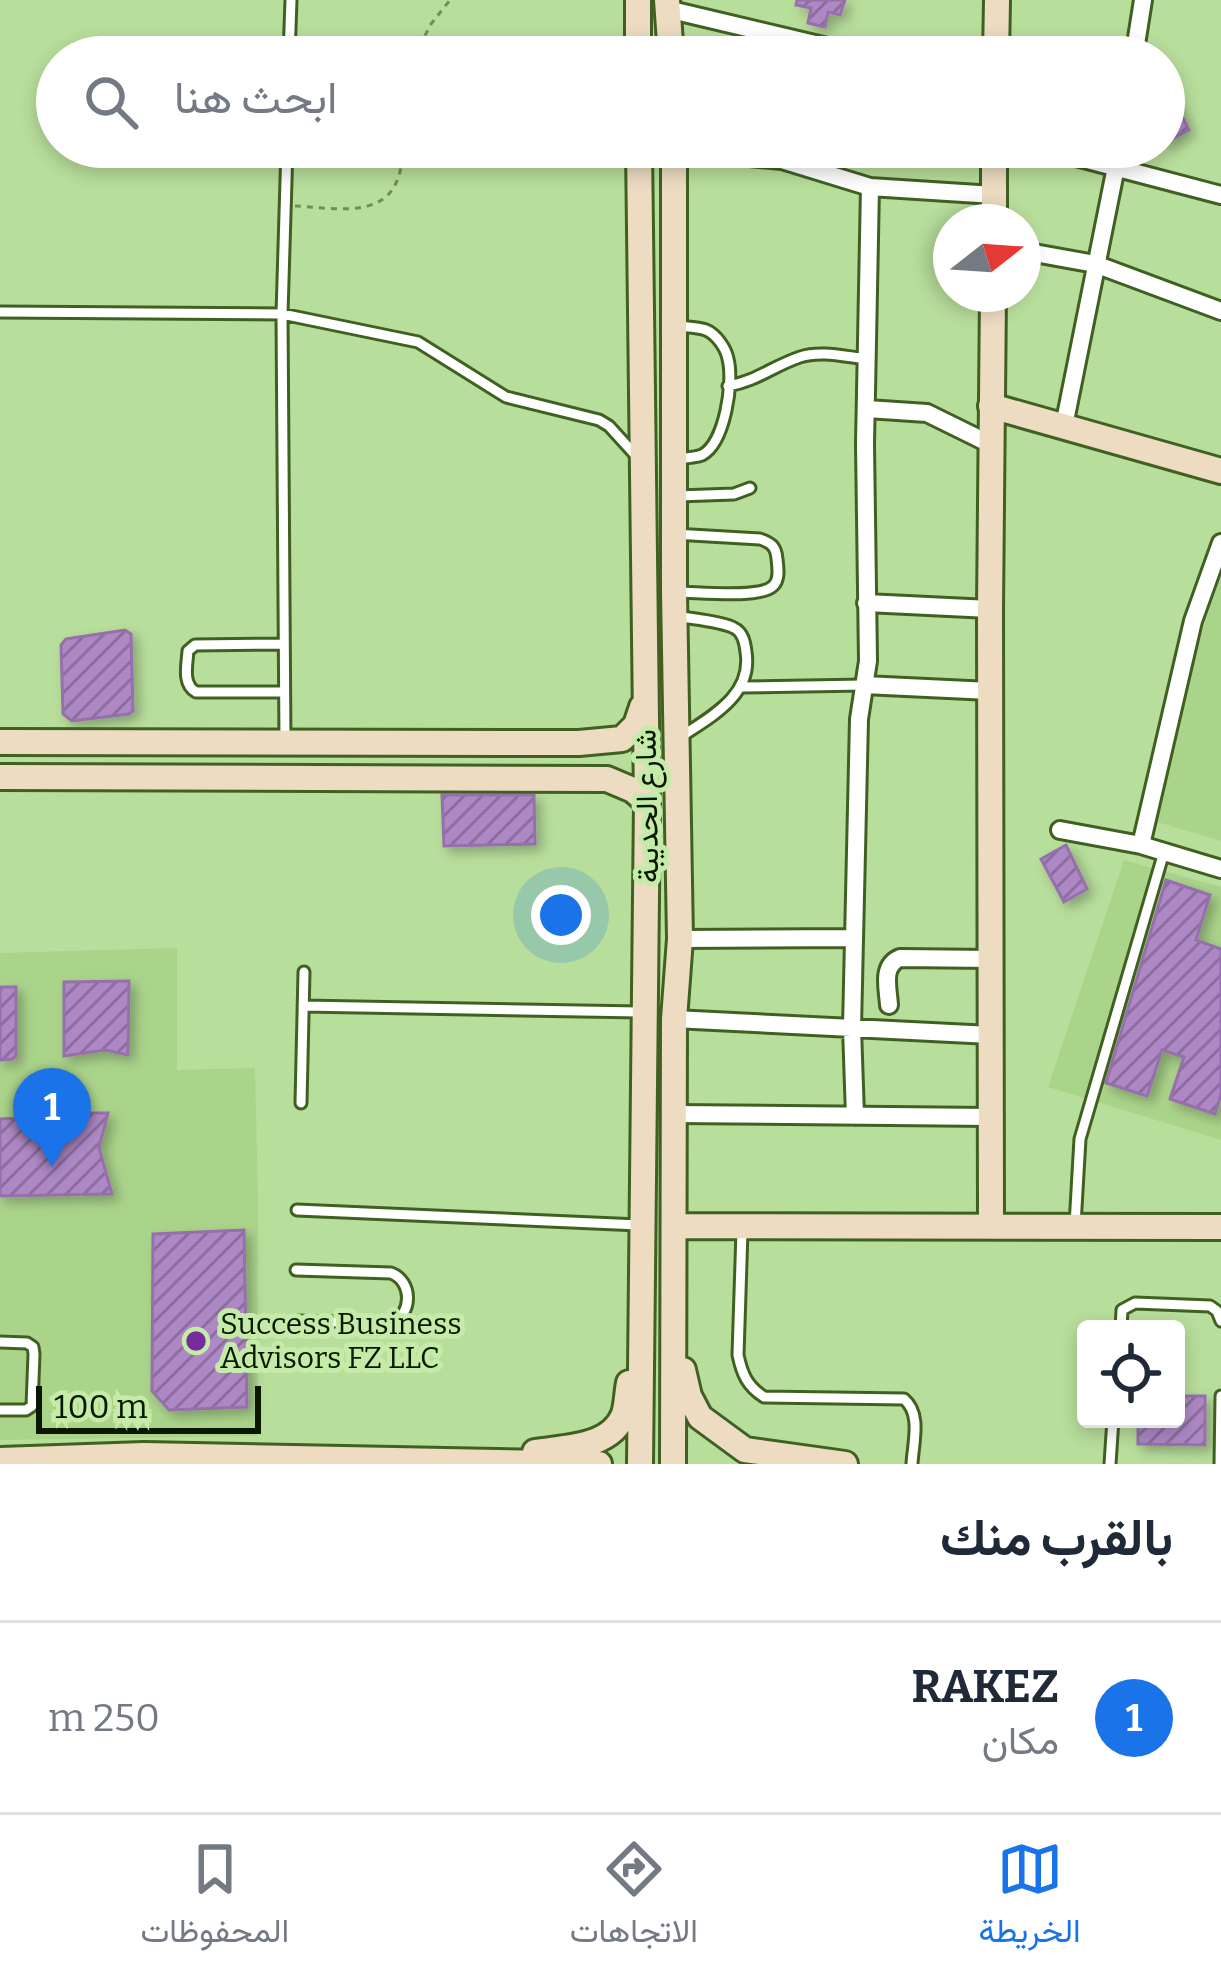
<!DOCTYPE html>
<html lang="ar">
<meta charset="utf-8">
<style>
body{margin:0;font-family:Bitter,Vazirmatn,serif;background:#f6f6f7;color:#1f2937;direction:rtl}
.controls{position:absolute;right:36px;bottom:36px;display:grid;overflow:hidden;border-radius:12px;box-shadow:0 6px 18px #0003}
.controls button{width:108px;height:108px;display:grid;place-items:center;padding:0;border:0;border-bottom:3px solid #e0e1e3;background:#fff;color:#1f2937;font:60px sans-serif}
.compass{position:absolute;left:933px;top:204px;width:108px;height:108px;border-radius:50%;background:#fff;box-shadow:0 6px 18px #0003;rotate:73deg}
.scale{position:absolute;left:36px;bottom:30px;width:225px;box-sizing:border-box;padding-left:12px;border:6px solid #0a1701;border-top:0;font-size:33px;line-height:42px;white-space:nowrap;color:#0a1701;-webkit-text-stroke:9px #c5eba8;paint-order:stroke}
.you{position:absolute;left:561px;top:915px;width:42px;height:42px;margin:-30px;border:9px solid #fff;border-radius:50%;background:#1a73e8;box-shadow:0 0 0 18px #1a73e833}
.badge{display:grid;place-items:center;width:78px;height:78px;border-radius:50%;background:#1a73e8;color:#fff;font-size:39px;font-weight:700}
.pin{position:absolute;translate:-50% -99px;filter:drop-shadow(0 3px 6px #0008)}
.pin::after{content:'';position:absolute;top:63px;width:42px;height:36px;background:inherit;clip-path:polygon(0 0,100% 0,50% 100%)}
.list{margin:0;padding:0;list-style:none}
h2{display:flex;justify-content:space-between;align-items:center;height:156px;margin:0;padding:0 48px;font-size:51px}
h2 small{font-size:39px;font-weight:400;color:#747a83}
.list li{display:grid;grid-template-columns:78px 1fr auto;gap:36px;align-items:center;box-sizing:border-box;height:192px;padding:0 48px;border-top:3px solid #e0e1e3}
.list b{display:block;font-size:45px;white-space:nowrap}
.list p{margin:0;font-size:39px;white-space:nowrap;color:#747a83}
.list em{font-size:39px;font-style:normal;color:#747a83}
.icon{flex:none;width:66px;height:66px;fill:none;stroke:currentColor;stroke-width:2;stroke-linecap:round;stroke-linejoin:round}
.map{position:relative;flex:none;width:1221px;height:1464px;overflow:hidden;direction:ltr}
.search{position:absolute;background:#fff;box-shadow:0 6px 18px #0003;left:36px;right:36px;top:36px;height:132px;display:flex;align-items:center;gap:30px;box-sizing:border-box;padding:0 42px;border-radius:66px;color:#747a83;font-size:45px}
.sheet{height:348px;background:#fff}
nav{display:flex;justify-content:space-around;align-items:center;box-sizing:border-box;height:168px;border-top:3px solid #e0e1e3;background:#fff;font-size:33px;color:#747a83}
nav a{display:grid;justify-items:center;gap:6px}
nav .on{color:#1a73e8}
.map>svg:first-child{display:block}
</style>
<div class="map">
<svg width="1221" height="1464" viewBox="0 0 1221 1464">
<defs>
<pattern id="building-hatch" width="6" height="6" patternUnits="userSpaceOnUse" patternTransform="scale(3)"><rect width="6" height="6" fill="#ad88c4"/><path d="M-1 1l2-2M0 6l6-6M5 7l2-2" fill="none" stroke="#8b6e9d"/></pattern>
<filter id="shadow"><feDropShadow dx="5.5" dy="5.5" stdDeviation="6" flood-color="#0004"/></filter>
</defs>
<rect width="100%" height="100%" fill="#b8de9b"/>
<path fill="#abd48b" d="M1221,569v272l-74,-22z
M1124,860l97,27v253l-173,-53z
M177,948v122l78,-2 3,132 -1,236 -257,4v-487z"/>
<path fill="url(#building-hatch)" stroke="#9670ac" stroke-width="3" filter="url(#shadow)" d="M797,0h48l-5,15 -12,-3 -3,15 -17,-4 3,-15 -15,-3z
M1174,100l15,30 -25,13v-38z
M125,630l6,4 2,77 -4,3 -57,7 -9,-7 -2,-69 5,-6z
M442,795h92l1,49 -91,2z
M1066,845l21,44 -23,13 -23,-43z
M1166,880l44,15 -14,45 25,9v145l-6,20 -45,-15 14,-42 -22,-7 -15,46 -41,-13z
M129,981l-1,74 -23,-5 -41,6v-74z
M0,987h16v69l-4,3 -12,1z
M25,1113h83l-9,35 13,46 -112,2v-77l25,-1z
M244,1230l3,177 -78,3 -17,-19 1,-157z
M1176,1396h29v49l-67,-1v-25h38z"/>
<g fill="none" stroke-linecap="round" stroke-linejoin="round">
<defs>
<path id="lane" d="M289,57l2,-57
M0,312l282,2 136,28 88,55 93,23 10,6 30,33
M728,386c29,-5 45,-20 72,-29 21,-7 46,0 68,2
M674,459c9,-1 20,-1 28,-4 23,-12 32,-73 26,-96 -2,-11 -12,-25 -22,-29 -8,-3 -20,-3 -28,-4
M678,496l56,-2 16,-6
M674,534l86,5c12,4 16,8 17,20 1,9 3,21 -4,27 -13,13 -75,6 -95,6
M676,616c15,3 45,5 58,12 9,4 11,15 12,24 7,44 -36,65 -67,86
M284,644l-89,1 -7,6c-1,14 -6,33 8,41h88
M742,687l122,-2
M285,742l-3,-428 5,-167
M303,1006l337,6
M301,1103l3,-131
M297,1210l342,15
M1075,1225l5,-86 84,-287
M742,1231l-4,124c4,19 9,31 26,42l140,2c18,15 9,44 8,65
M294,1321l97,2c22,-8 22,-42 0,-50l-95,-3
M1121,1329l1,-19 13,-7 75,3 7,5 4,10
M0,1342l27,1 6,4 1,7 -2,52 -6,4h-26
M1110,1464l3,-45
M1220,1464l1,-68"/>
<path id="street" d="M667,9l203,48
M1134,57l9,-57
M1038,147l183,48
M674,150l108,10 88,27 124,8
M1023,251l72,13 126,47
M867,409l60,4 65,32
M1064,426l56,-279
M866,603l124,6
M864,685l126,6
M1060,830l81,15 80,24
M1141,845l52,-224 28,-78
M680,939l174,-1
M889,1005c-1,-17 -8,-39 11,-47l91,1
M674,1019l317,16
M674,1114l317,3
M855,1116l-3,-88 7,-309 9,-58 -3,-217 5,-257"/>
<path id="secondary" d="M638,0v57
M667,0l4,57
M996,57l1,-57
M639,147l8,655 -7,662
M994,222v-75
M991,406l230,65
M0,742l579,1 43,-4 14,-14 6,-18
M0,777l607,2 26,11 14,12
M674,1226l547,1
M991,1226l-1,-617 3,-315
M683,1370l6,26 11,21 45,33 100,14
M535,1452c31,-5 76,-4 89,-38 3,-9 3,-21 5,-31
M0,1460l144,-5 455,9
M673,1464l1,-445 6,-80 -6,-347v-445"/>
</defs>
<use href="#lane" stroke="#406022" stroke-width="15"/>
<use href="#street" stroke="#406022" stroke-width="22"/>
<use href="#secondary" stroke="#406022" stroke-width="30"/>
<path stroke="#718d5c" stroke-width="3" stroke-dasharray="6 6" stroke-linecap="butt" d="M414,57l17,-33 19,-24
M295,206c31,1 83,13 100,-21 6,-11 7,-25 9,-38"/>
<use href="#lane" stroke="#fff" stroke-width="9"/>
<use href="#street" stroke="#fff" stroke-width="16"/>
<use href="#secondary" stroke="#eddcc2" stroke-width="24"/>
</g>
<circle fill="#782b9d" stroke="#c5eba8" stroke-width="4.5" cx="196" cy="1341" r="12"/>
<g text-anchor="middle" stroke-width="10" stroke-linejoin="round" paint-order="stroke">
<g font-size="30" fill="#0a1701" stroke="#c5eba8">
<text transform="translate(647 806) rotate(-91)" y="10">شارع الحديبة</text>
</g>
<g font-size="30" fill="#0a1701" stroke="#c5eba8" text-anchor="start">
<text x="220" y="1334">Success Business<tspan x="220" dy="34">Advisors FZ LLC</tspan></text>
</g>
</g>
</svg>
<div class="controls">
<button><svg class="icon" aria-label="locate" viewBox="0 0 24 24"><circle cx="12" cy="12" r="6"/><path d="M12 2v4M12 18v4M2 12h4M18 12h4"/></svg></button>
</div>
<svg class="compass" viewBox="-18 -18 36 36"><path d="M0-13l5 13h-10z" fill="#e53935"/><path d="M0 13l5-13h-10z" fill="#747a83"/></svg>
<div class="scale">100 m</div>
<div class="you"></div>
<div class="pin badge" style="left:52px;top:1167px">1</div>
<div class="search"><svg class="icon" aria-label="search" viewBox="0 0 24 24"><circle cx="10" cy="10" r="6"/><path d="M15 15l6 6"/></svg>ابحث هنا</div>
</div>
<section class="sheet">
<h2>بالقرب منك<small></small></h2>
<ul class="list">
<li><span class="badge">1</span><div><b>RAKEZ</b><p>مكان</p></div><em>250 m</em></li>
</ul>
</section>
<nav>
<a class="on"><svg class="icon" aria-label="map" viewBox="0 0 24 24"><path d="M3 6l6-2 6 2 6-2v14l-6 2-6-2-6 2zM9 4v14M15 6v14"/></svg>الخريطة</a>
<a><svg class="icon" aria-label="directions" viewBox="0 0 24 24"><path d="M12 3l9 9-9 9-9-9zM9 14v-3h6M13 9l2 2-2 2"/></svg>الاتجاهات</a>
<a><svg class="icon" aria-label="saved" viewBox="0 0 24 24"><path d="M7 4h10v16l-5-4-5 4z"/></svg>المحفوظات</a>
</nav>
